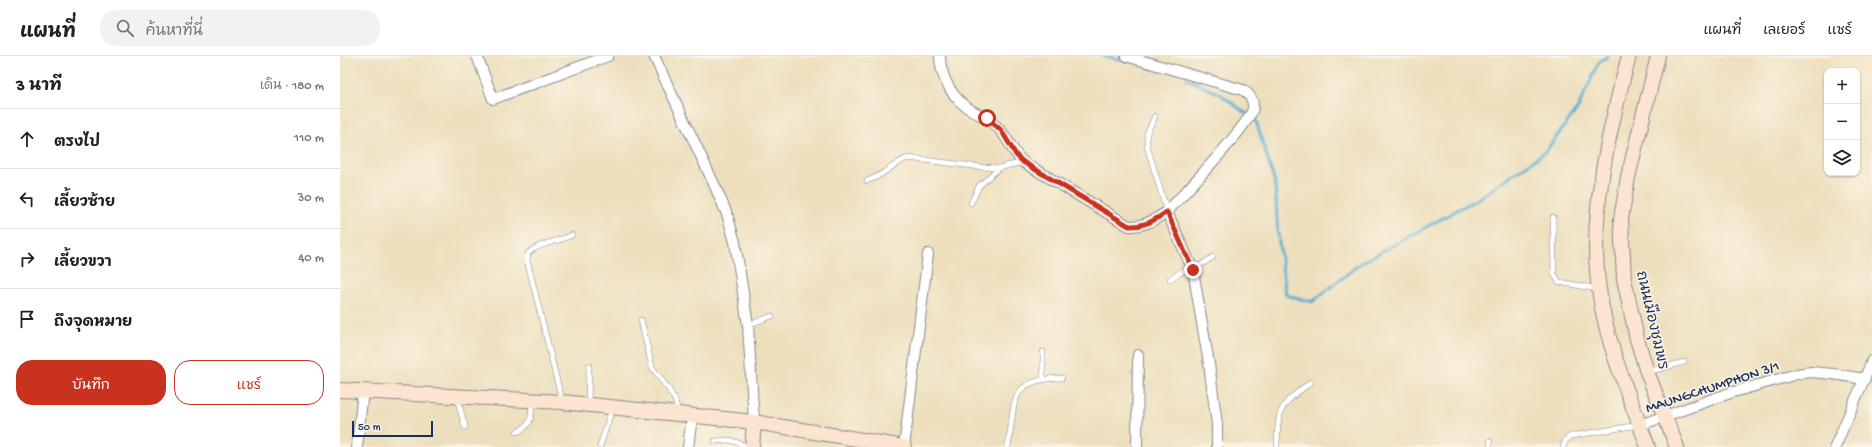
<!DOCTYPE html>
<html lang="th">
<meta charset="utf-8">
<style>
body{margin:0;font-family:"Gochi Hand","Playpen Sans Thai",sans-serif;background:#f2f2f2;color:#222}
.controls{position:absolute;right:12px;top:12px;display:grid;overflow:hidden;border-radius:8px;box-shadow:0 1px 3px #0004}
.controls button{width:36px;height:36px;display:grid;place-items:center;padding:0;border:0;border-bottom:1px solid #e0e0e0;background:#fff;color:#222;font:20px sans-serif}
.scale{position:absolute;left:12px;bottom:10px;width:81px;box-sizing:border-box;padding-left:4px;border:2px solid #1b2f5e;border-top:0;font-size:11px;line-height:14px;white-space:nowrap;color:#1b2f5e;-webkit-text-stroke:3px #fcf5e5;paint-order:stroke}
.stop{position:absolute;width:12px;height:12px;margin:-9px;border:3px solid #c8321e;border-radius:50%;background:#fff}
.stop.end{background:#c8321e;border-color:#fff;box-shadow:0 1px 4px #0008}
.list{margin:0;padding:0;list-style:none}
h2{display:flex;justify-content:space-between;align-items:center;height:52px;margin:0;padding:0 16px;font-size:17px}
h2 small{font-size:13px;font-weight:400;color:#767676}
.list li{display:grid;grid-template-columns:26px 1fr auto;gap:12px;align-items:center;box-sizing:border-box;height:60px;padding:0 16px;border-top:1px solid #e0e0e0}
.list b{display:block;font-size:15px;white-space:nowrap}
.list em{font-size:13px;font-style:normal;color:#767676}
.actions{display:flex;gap:8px;padding:12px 16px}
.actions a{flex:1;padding:9px 0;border:1px solid #c8321e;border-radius:16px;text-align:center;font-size:14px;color:#c8321e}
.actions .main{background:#c8321e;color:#fff}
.icon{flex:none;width:22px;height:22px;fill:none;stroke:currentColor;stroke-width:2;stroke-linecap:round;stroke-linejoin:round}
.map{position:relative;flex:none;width:1532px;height:391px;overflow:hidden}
header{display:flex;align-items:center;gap:24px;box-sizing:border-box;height:56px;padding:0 20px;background:#fff;border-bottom:1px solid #e0e0e0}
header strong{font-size:19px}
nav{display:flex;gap:22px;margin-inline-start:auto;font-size:14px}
.search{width:280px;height:36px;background:#f2f2f2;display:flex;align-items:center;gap:10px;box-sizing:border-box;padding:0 14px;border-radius:16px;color:#767676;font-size:15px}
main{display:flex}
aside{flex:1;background:#fff}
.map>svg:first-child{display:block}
</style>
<header>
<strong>แผนที่</strong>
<div class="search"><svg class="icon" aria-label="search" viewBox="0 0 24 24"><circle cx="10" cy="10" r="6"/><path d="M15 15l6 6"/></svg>ค้นหาที่นี่</div>
<nav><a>แผนที่</a><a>เลเยอร์</a><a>แชร์</a></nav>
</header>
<main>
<aside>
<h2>3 นาที<small>เดิน · 180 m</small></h2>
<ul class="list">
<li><svg class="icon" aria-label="ahead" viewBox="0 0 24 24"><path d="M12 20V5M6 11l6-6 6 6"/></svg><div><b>ตรงไป</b></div><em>110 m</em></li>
<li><svg class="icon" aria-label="left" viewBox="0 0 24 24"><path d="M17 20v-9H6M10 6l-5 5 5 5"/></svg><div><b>เลี้ยวซ้าย</b></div><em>30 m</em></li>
<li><svg class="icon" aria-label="right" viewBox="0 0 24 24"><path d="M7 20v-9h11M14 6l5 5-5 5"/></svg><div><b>เลี้ยวขวา</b></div><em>40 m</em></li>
<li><svg class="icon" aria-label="arrive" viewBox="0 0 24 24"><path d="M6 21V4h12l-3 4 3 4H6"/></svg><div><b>ถึงจุดหมาย</b></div></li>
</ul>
<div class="actions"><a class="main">บันทึก</a><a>แชร์</a></div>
</aside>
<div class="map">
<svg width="1532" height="391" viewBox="0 0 1532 391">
<rect width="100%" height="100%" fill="#fcf5e5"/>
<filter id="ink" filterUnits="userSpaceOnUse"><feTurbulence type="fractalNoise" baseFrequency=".025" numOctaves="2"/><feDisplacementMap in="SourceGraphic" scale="8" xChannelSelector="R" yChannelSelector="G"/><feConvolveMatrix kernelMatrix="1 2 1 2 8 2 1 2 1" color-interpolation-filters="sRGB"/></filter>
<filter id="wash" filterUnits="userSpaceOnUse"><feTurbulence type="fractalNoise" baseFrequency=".012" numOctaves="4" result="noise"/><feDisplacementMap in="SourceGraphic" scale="16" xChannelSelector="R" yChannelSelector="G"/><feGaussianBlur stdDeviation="0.9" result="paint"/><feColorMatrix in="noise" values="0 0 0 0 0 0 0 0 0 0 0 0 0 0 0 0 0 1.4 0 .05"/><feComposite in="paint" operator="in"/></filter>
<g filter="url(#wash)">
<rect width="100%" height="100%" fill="#eddfbd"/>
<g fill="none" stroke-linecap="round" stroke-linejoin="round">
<path stroke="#57aed4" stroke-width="3" d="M763,0l24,5
M847,23l33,15 36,27 19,62 3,52 8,60 26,7 49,-39 118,-65 66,-46 33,-44 21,-46 9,-6"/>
</g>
</g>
<g filter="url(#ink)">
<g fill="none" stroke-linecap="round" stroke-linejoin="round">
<defs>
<path id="lane" d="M815,60l-8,17v13l20,66
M527,125c18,-6 25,-17 41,-23l73,9 18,1 24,-6
M631,147l8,-17 20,-18
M1213,161l1,57 5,8 39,7
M853,214l20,-13
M830,223l21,-13
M301,264l11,47 17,23 6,10 3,12
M408,269l24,-9
M703,296v27
M1308,316l36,-10
M117,341l8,30
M222,345l-35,-141 1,-7c11,-10 30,-11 44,-18
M248,347l1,-37
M177,376c16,-8 14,-14 15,-31
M375,385l15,-1 19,7
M1150,385v6
M260,390l12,-37
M668,391c8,-46 -1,-68 54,-69
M937,391c1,-40 2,-41 34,-65
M1223,391l3,-7 5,-4 68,-11"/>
<path id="street" d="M137,0l16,43 115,-43
M314,0l60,128 13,30 8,28 13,83 6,97
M600,0c0,18 10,38 24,49 12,10 24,11 36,25 9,10 13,23 23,32l106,64c16,1 26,-7 38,-14
M786,0l117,34c6,4 11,10 10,18 -3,17 -71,87 -86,104l26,58 16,94 8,61v22
M1300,369l90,-32 67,-19 14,-2 22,2 32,5
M17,391l6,-56
M348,391l4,-30
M564,391l24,-193
M797,391l1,-92
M1495,391l37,-86"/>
<path id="secondary" d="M1289,0c-19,70 -41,160 -30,233 7,55 30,106 49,158
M1318,0l-30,121 -7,42 3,60 13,60 10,33 30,75
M0,334l222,12 192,20 150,25
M412,391l2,-25"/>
</defs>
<use href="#lane" stroke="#84878e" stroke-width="6"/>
<use href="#street" stroke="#84878e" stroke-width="12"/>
<use href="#secondary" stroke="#84878e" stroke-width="16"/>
<use href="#lane" stroke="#fff" stroke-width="5"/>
<use href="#street" stroke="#fff" stroke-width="10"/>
<use href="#secondary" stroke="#fce5d0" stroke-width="14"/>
</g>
</g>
<g fill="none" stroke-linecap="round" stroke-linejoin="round" filter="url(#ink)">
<path stroke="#c8321e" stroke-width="5" d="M647,62l14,12 15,25 7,7 106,64c16,1 25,-6 38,-14l26,58"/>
</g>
<g text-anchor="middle" stroke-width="3" stroke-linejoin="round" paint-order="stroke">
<g font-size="15" fill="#1b2f5e" stroke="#fcf5e5">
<text transform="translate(1313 264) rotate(77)" y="5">ถนนเมืองชุมพร</text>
<text transform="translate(1372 330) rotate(-18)" y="5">MAUNGCHUMPHON 3/1</text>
</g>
</g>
</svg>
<div class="controls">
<button>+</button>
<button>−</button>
<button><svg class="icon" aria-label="layers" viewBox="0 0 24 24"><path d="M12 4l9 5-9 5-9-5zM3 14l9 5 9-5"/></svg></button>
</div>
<div class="scale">50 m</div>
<div class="stop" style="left:647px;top:62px"></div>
<div class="stop end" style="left:853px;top:214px"></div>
</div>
</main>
